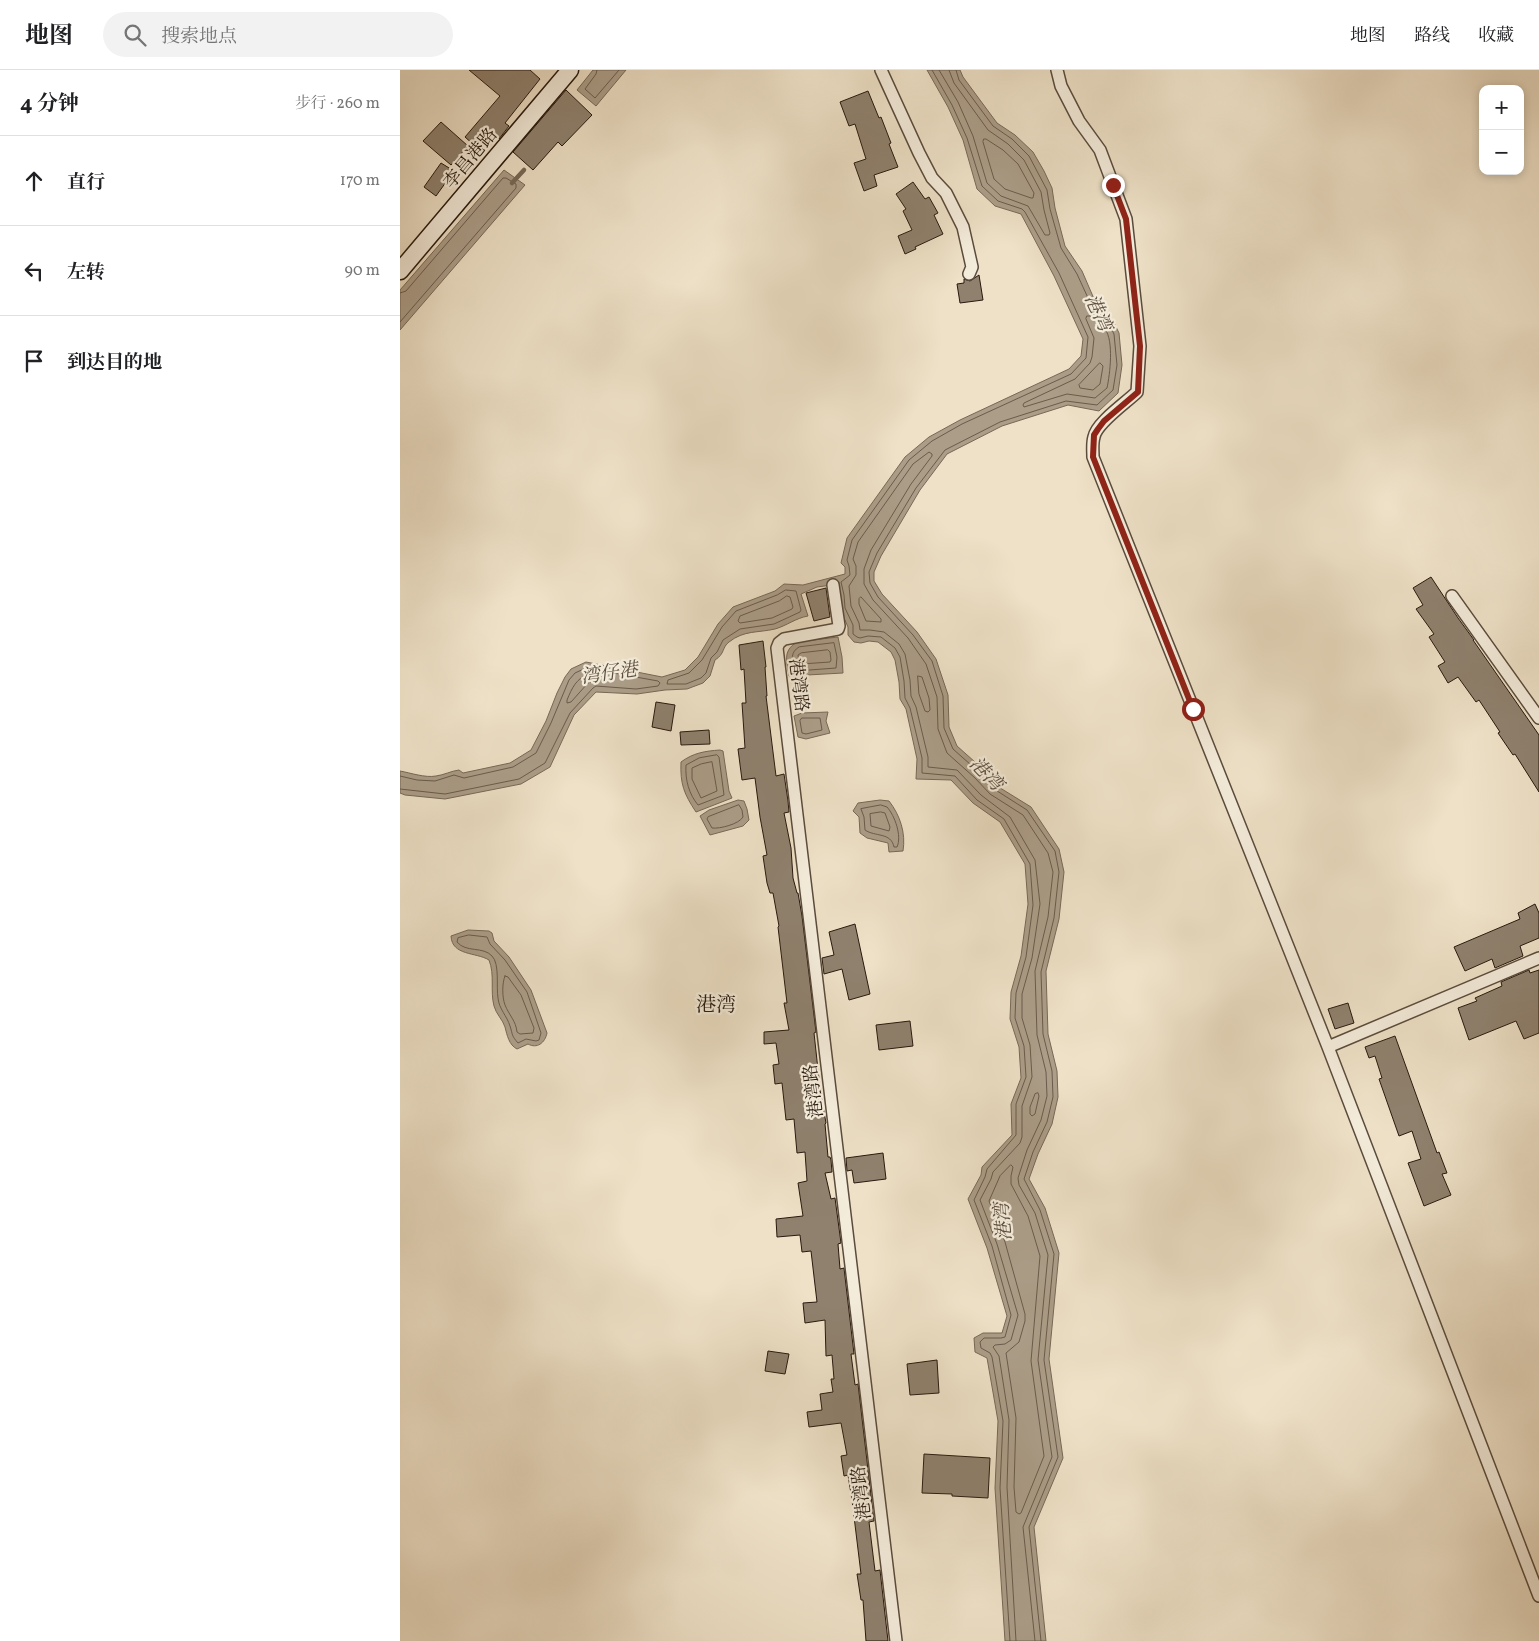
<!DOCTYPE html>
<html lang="zh">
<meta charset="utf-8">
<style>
body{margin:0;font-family:Vollkorn,"Noto Serif SC",serif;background:#f2f2f2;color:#202124}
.controls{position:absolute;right:15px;top:15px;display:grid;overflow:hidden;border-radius:10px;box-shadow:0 2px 8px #0003}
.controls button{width:45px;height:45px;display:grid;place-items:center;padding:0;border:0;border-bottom:1px solid #e0e0e0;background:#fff;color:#202124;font:25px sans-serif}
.stop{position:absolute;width:15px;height:15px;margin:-11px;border:4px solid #8f2418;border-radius:50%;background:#fff}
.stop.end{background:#8f2418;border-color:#fff;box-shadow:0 1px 5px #0008}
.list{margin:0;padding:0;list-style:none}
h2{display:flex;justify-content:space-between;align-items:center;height:65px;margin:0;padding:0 20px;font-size:21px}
h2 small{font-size:16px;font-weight:400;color:#757577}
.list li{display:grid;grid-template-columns:32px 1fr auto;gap:15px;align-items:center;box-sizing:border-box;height:90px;padding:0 20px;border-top:1px solid #e0e0e0}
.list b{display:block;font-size:19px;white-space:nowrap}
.list em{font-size:16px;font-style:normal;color:#757577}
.icon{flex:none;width:28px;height:28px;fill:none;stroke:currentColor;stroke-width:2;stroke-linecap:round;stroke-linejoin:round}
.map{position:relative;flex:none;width:1139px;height:1571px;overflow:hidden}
header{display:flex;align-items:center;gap:30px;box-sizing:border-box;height:70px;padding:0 25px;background:#fff;border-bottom:1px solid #e0e0e0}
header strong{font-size:24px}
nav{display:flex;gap:28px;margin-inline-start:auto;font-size:18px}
.search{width:350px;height:45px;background:#f2f2f2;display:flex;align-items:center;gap:12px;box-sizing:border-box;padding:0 18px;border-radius:28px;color:#757577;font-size:19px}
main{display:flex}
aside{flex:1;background:#fff}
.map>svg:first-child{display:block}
</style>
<header>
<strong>地图</strong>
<div class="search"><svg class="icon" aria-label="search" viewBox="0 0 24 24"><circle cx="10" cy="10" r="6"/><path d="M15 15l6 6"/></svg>搜索地点</div>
<nav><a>地图</a><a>路线</a><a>收藏</a></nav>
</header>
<main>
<aside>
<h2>4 分钟<small>步行 · 260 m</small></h2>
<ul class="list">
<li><svg class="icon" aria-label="ahead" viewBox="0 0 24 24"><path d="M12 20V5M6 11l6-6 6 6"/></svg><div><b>直行</b></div><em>170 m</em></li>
<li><svg class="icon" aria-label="left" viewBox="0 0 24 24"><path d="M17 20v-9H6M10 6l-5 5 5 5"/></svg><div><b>左转</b></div><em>90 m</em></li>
<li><svg class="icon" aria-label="arrive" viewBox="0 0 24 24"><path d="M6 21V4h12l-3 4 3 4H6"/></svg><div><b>到达目的地</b></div></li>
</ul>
</aside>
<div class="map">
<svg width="1139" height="1571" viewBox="0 0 1139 1571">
<rect width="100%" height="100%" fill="#eee1c7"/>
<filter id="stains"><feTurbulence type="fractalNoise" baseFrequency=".004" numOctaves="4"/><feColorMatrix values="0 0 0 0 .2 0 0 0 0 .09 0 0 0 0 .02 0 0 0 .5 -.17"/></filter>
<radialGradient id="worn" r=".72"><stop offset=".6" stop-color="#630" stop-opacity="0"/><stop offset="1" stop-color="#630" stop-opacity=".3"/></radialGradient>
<path fill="#ab9d88" stroke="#776857" d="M193,0h33l-30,36 -19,-16z
M527,0h33l3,7 34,46 18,12 18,17 11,19 8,17 3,20 10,38 17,25 16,37 16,15 5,10 3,32 -4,28 -19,18 -31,-6 -66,21 -55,28 -27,36 -39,66 -7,16v9l8,13 35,38 19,27 12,36 1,32 8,19 27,24 13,16 34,21 28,42 5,23 -5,47 -13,52 2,63 9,37 1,26 -6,27 -14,30 -9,25 16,29 14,45 -10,106 14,99 -29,69 12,114h-41l-10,-153 3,-67 -11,-63 -12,-6 -1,-14 9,-5h19l5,-17 -20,-68 -19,-49 13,-24 1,-8 30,-32 -1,-31 10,-26 -2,-31 -9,-28 1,-27 10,-36 7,-52 -3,-40 -25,-42 -27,-19 -22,-23 -35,-1 1,-20 -11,-50 -6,-10 -1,-17 -4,-22 -4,-8 -13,-10 -9,-1 -8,2 -7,-1 -6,-7v-8l-8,-18 -8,-24 -15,2 -16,7 7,22c-12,2 -22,10 -33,13 -17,4 -31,1 -46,13 -7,5 -4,12 -14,18l-5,16 -7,7 -16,6 -22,1 -28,4 -41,-2 -22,23 -24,52 -29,17 -76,15 -40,-4 -5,-2v-22c11,2 25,7 36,5 8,-1 15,-5 23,-6l4,3 47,-10 21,-13 15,-29 11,-28 8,-16 6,-8 15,-7 76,15 23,-7 13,-13 20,-33 15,-17 42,-16 9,-7 19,1 42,-11v-7l-4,-4 6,-25 58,-81 24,-20 31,-17 109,-51 12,-13 2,-17 -29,-63 -33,-62 -26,-8 -18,-17 -14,-49 -15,-33z
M104,100l21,15 -125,145v-40z
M438,567l4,20 1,16 -54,3c-2,-14 -7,-25 8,-34z
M428,642l-2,9 4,12 -24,6 -8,-2 -4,-21 8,-3z
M320,680l3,1 6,40 3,7 -36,14c-12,-18 -16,-28 -15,-50 12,-9 24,-11 39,-12z
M338,730l6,1 3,8 2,11 -6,6 -33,9 -10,-19 9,-6z
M480,730l9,1c11,14 17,32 14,50l-14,1 -1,-9 -21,-5 -7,-5 -1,-16 -6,-6 5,-8z
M68,860l21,1 3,2 2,8 15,16 22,33 16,43c-2,10 -10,16 -19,11l-11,5c-8,-4 -10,-14 -12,-22 -2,-7 -9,-13 -11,-21 -4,-15 1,-31 -5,-46 -13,-8 -37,-4 -38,-24z"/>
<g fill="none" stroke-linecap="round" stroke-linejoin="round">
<path stroke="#6a5b4b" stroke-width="1" d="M197,0l-1,4 -11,15 10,9 24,-28
M532,0l20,35 15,33 15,48 16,15 24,8 3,3 34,61 29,64 -2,21 -15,16 -109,50 -30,17 -23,19 -57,80 -5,20 2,6 1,9 -9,7 3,13 1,13 8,17v9l4,3 3,1 8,-2 13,1 14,11 5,9 4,24 1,17 5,10 12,50v15l33,3 22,24 27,19 26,45 3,41 -7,52 -10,36 -1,25 9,28 2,31 -10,27v31l-29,34 -2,8 -11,23 18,46 19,69 -6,22 -4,1h-17l-4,4 1,6 9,5 2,4 11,64 -3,67 10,153
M539,0l19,32 15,34 14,47 14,13 27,10 17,29h4l1,-2 -6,-23 -3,-18 -17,-32 -16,-16 -20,-14 -34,-47 -5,-13
M556,0l3,10 34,46 19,13 17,17 18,34 3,19 11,39 16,26 17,37 16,15 4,8 3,31 -4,25 -16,15 -31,-4 -66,21 -55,28 -29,38 -39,65 -8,19 1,11 8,14 35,38 19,26 11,35 1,32 9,21 27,24 14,16 33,21 28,41 4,21 -5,46 -13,54 2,62 9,37 1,26 -6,25 -14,30 -9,27 16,31 14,44 -10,106 14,97 -29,70 12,114
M584,69h2l17,11 15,14 16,29 -1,5h-2l-26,-9 -11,-10 -11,-37z
M0,223l6,-2 97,-113h3l10,6v4l-116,134
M687,246h3c5,4 11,8 15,13 9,12 5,45 2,59l-12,10 -28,-4 -43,13 -1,-2 1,-2 51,-24 15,-16 2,-6 2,-19 -8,-19z
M700,293l3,3 -3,18 -7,6 -13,-2 -1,-3z
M386,520l10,1 5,19 -1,2 -26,12 -34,5 -17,11 -6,12 -6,6 -5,15 -5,5 -15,6h-19l1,-4 21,-7 13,-13 20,-33 14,-16 41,-16z
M387,526l3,1 3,10 -1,2 -20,9 -32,5 -2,-2 2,-5 39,-15z
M461,527l20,22v3l-15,-1 -7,-17v-5z
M434,573l3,14 -1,11 -40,3 -2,-2c-2,-9 -4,-17 5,-22z
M428,580l2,2 1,8 -1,2 -29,2 -2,-1 -1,-8 3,-2z
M188,604l9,1 1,4 -10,4 -17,19 -4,1v-3c5,-12 9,-21 21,-26z
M518,606l4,1 7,21 1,12 -2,2 -3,-1 -6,-17z
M402,648h18l2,12 -16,4 -4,-1 -2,-12z
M317,685l2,2 5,38 -26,10c-9,-11 -13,-25 -12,-40l13,-7z
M312,692l5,29 -16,7 -9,-19v-11l9,-4z
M0,706l17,4 18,1 19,-6 10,3 49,-11 23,-14 15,-30 18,-43 6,-7 11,-5 72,13 2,2 -2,3 -22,3 -40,-3 -3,2 -23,25 -25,50 -26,16 -74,15 -45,-5
M339,735l3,5 1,7c-4,7 -23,12 -31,11l-5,-9 1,-2z
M481,735l6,2c8,9 15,29 10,40h-3c-3,-15 -19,-10 -29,-17l-1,-13 -3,-8z
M481,742l4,1 5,14 -1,4 -18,-5 -1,-12z
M69,865l18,2 3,7 15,16 22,32 14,41 -2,7 -3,1 -10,-2 -8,4c-7,-8 -5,-8 -8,-17 -3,-10 -11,-17 -12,-28 -2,-11 2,-34 -6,-42 -9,-10 -26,-3 -35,-14l1,-4z
M105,906l3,1 13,18 13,33 -1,5 -13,1 -3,-2c-1,-11 -8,-17 -12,-27 -3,-8 -3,-22 0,-29z
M638,1023l1,3 -4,18 -3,2 -2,-2v-7l5,-13z
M611,1095l2,2 -2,9v8l17,32 12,40 -9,105 13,95 -23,57 -2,1 -3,-2 -2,-25 2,-69 -10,-65 13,-11 6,-21v-7l-20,-72 -16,-41 11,-25z
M616,1571l-9,-154 2,-67 -10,-64 -6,-9 2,-2 10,-1 6,-4 7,-25 -21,-71 -17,-44 11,-21 2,-7 27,-29 2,-6v-31l10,-29 -2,-32 -8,-27v-24l10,-36 8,-54 -5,-44 -25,-43 -29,-22 -24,-25 -29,-3v-10l-12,-50 -5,-11 -1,-16 -5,-26 -6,-10 -15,-12 -14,-2h-10l-1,-7 -8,-17 -2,-20 7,-11v-9l-3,-7 5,-17 55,-78 16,-12 3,2v2l-21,28 -40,66 -7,19v15l9,16 35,38 18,26 11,33 1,32 9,24 28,25 15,16 33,21 25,38 5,19 -5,45 -13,54 2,64 9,37 1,24 -6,24 -14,30 -9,28 1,7 16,28 13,42 -10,105 14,97 -29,70 12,114"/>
<path stroke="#776857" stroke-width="4.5" d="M112,113l12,-13"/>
</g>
<path fill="#8f816e" stroke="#28190e" d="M69,0h61l10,9 -35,44 4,3 -10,13 -2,-2 -14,16 -18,-16 35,-41z
M166,20l26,25 -30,31 -4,-4 -25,28 -20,-18z
M468,21l11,27 2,-1 10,26 -2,1 9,23 -24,8 3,11 -13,5 -10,-28 12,-4 -11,-35 -6,2 -9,-24z
M41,52l27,24 -17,19 -28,-24z
M41,93l13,8 -18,25 -12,-9z
M513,112l12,17 4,-2 9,16 -4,2 9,19 -28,13 1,2 -11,5 -7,-18 14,-6 -9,-19 3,-2 -10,-15z
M579,205l4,25 -23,3 -3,-19 7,-1v-4l6,2z
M1031,507l27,41 16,22h-1l66,95v57l-24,-38 -2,1 -15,-22 2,-1 -21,-32 -3,2 -18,-25 -10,6 -10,-17 7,-4 -16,-25 5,-3 -18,-25 7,-4 -10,-17z
M426,518l4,29 -16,4 -8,-28z
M363,571l3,26h-1l2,29h-1l10,80 8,-2 4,27 1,11 -5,1 7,35 2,30 4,15h1l4,23 14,116 -2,1 5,46h-1l8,44 -1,1 3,33h2l1,3 1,12 -7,1 6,26 4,-1 6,45 -3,1 2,25 4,-1 10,86h-3l4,31 3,-1 16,137 -5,1 6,49 5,-1 8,71h-22l-3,-41h-2l-4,-26h4l-9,-74 -4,-25 -4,1 -3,-20 6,-1 -6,-32 -32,4 -2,-15 15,-2 -2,-16 13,-2 -2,-13h3l-2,-24 -6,1 -1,-36 -20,3 -2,-20 14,-1 -6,-51 -9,1 -2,-17 -23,2 -1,-18 27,-3 -5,-33 9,-2 -2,-29 -8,1 -3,-34 -8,1 -4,-37 -7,1 -2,-19 6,-1 -3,-21 -12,1v-12l25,-2 -5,-27h3l-9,-76 1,-1 -6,-33h-3l-3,-10 -4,-27 4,-1 -7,-38 -5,-39 -13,2 -4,-31 7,-1 -3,-45h4l-2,-34 -3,1 -2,-25z
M256,632l19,3 -4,26 -19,-4z
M309,660l1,14 -29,1 -1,-13z
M1135,834l4,9v25l-19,8 3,10 -28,12 -3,-9 -27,12 -11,-24 66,-28 -2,-6z
M455,854l15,70 -21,6 -7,-31 -18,5 -2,-16 12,-3 -5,-23z
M1129,900l1,3 9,-3v63l-15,6 -8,-18 -47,19 -11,-32 19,-7 -2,-3 27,-12 -1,-4z
M948,933l6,20 -19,6 -7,-20z
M510,951l3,25 -34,4 -3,-25z
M995,966l42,117 2,-1 8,21 -5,1 9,21 -27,11 -16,-43 13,-4 -9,-28 -13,5 -20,-57 3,-1 -7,-22 -6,2 -4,-11z
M483,1083l3,26 -32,4 -2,-13 -5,1 -1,-13z
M368,1281l21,3 -4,20 -20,-3z
M537,1290l2,33 -29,2 -3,-31z
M524,1384l66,4 -2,40 -36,-2v-2l-30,-1z"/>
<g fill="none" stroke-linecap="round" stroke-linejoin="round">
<defs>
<path id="street" d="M481,0l38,83 13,25 14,15 17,34 9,40 -3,7
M657,0l4,16 18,35 21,29 26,69 14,127 -3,46c-10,10 -41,31 -43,45 -2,6 -1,14 -1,20l235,590 211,549
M433,515l6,41 -1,3 -54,10 -5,4 -2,5 119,993
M1052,526l87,122
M928,977l211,-89"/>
<path id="secondary" d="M0,201l170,-201"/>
</defs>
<use href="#street" stroke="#5a4b3c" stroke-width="14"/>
<use href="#secondary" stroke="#28190e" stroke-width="19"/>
<use href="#street" stroke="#f4ecdb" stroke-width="11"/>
<use href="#secondary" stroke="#f4ecdb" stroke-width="16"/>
</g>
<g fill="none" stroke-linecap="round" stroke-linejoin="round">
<path stroke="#8f2418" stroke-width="6" d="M713,115l13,34 14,127 -2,46 -34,29 -6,8 -4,6 -1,22 100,252"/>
</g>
<g text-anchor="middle" stroke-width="4.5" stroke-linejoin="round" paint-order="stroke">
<g font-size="18" fill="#28190e" stroke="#f4ecdb">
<text transform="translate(70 88) rotate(-50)" y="6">李昌港路</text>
<text transform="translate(399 615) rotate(83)" y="6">港湾路</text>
<text transform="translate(413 1021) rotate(-97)" y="6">港湾路</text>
<text transform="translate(461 1423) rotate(-97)" y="6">港湾路</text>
</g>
<g font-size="19" font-style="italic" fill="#5c4e3f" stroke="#f4ecdb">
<text transform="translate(699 242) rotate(65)" y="7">港湾</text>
<text transform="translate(209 602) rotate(-8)" y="7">湾仔港</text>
<text transform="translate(587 703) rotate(46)" y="7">港湾</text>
<text transform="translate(602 1152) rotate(-95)" y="7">港湾</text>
</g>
<g font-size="20" fill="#28190e" stroke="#f4ecdb">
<text x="316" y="941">港湾</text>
</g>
</g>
<rect width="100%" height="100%" filter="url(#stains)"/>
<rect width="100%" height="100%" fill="url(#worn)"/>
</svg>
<div class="controls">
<button>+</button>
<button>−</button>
</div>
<div class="stop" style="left:793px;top:639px"></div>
<div class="stop end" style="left:713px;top:115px"></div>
</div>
</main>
